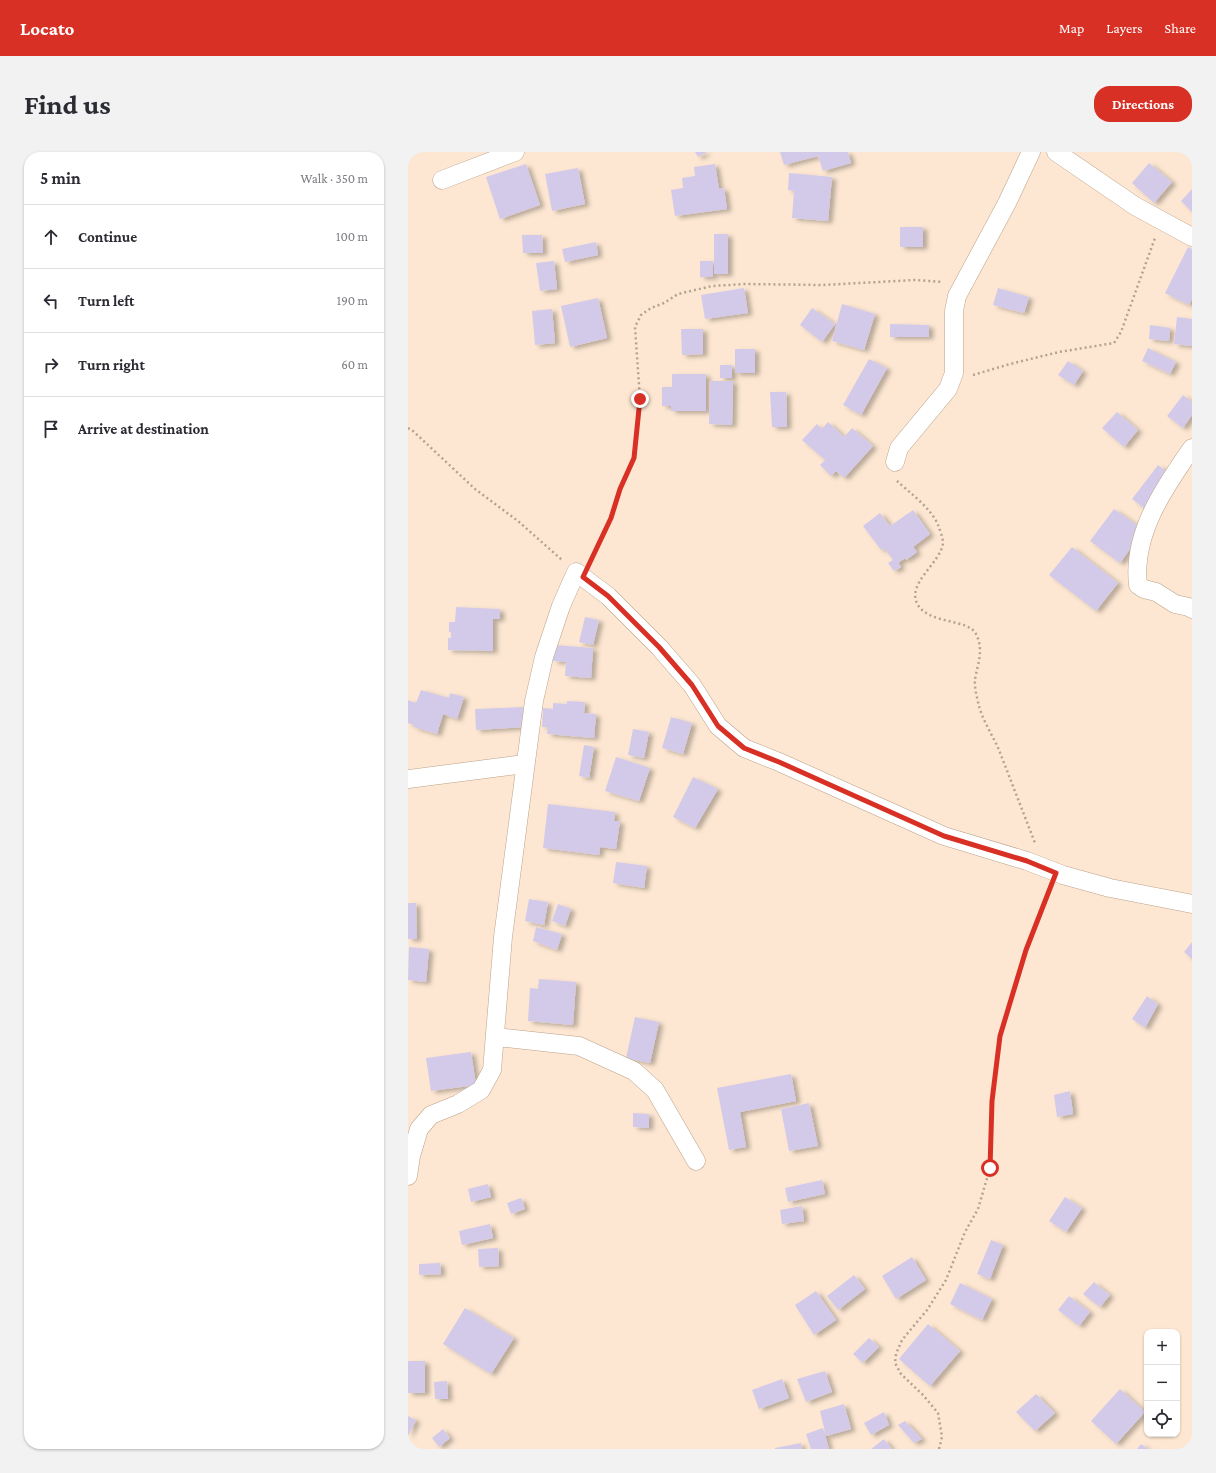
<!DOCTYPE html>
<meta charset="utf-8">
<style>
body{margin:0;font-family:"Crimson Pro",serif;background:#f2f2f3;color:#2b2b33}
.controls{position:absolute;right:12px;bottom:12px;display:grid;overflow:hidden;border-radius:8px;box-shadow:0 1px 3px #0004}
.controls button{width:36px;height:36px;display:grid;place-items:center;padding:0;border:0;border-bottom:1px solid #e1e1e2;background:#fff;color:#2b2b33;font:20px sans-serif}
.stop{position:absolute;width:12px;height:12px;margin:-9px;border:3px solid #d93025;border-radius:50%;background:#fff}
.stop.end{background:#d93025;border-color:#fff;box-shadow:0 1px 4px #0008}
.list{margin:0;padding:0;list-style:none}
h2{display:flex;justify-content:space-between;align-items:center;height:52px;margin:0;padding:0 16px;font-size:17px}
h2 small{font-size:13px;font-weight:400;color:#7c7c81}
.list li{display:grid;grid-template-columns:26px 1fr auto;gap:12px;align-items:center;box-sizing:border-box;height:64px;padding:0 16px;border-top:1px solid #e1e1e2}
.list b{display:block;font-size:15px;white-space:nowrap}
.list em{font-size:13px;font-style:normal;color:#7c7c81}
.icon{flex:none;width:22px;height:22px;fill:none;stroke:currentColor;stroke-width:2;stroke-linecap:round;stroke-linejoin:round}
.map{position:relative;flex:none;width:784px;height:1297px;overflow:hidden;border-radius:16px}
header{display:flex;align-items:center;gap:24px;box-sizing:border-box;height:56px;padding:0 20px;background:#d93025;color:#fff}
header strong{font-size:19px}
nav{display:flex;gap:22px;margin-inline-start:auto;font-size:14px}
.intro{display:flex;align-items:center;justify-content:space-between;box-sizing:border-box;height:96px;padding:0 24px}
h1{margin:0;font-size:28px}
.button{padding:10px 18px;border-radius:16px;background:#d93025;color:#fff;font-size:14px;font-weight:700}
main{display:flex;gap:24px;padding:0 24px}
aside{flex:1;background:#fff;border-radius:16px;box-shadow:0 1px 3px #0004}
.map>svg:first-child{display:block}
</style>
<header>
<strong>Locato</strong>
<nav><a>Map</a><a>Layers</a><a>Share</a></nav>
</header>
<div class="intro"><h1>Find us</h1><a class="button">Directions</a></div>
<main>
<aside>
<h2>5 min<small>Walk · 350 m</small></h2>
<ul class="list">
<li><svg class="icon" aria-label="ahead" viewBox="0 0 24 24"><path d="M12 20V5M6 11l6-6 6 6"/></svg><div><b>Continue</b></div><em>100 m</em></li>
<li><svg class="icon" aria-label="left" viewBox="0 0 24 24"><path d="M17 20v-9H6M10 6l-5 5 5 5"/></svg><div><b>Turn left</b></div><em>190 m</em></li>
<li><svg class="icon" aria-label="right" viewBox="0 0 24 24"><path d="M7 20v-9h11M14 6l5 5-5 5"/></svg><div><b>Turn right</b></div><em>60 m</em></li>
<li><svg class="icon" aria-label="arrive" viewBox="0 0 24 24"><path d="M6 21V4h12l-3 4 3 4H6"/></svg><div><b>Arrive at destination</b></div></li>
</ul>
</aside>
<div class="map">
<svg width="784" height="1297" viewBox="0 0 784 1297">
<defs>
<filter id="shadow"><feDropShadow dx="4.5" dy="2.5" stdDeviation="2" flood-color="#0004"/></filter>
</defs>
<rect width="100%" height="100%" fill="#fde7d2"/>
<path fill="#d3caea" filter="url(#shadow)" d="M287,0h12l-9,5z
M372,0h68l3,11 -28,8 -5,-15 -34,9z
M741,11l23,19 -18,21 -22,-20z
M118,12l14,41 -40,14 -14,-42z
M307,12l4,25 5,-1 3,21 -52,7 -4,-26 12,-2 -1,-10 13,-2 -1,-9z
M170,16l7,36 -33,7 -7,-37z
M381,21l43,4 -4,44 -36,-3 2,-27 -6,-1z
M784,37v23l-11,-11z
M492,75h23v20h-23z
M306,82h14v40h-14z
M114,83h20l1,18h-20z
M188,90l2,13 -33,7 -3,-13z
M780,95l4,2v50l-3,6 -24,-12z
M146,109l3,28 -17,2 -4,-28z
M292,109h13v16h-13z
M336,136l4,25 -43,6 -4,-24z
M590,136l31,9 -5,16 -31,-8z
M190,146l9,40 -37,9 -9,-41z
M434,152l33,10 -11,36 -32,-9z
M404,156l23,16 -13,18 -22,-17z
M144,157l3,34 -20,2 -3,-34z
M769,165l15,2v27l-18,-2z
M482,172l39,1v12h-39z
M742,173l20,3 -1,13 -20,-2z
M273,177h22v25l-21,1z
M740,196l28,14 -6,12 -28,-13z
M327,197h20v24h-20z
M461,207l18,9 -26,47 -18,-10z
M660,209l15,10 -9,14 -16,-10z
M312,213h12v13h-12z
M264,222h34v37h-35v-5h-9v-19h10z
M302,229h23l-1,44 -23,-1z
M362,240h16l1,35h-15z
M775,243l9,7v13l-9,13 -16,-12z
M709,260l21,18 -14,17 -22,-19z
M420,270l16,15 8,-9 21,18 -29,32 -8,-7 -5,5 -11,-11 5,-5 -23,-20 15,-16 5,5z
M750,313l12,9 -26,34 -12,-9z
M706,357l30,21 -24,33 -30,-22z
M505,358l17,24 -17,13 4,5 -11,8 -1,-2 -7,5 3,4 -7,4 -6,-8 5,-3 -9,-12 -3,2 -18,-24 17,-13 10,13z
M664,395l46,36 -22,28 -47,-36z
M48,455l44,2v10h-7v32l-45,-1v-12h3v-6h-2v-10h6z
M177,465l14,3 -6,25 -14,-3z
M146,493l39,3 -2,30 -26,-2 1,-14 -13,-1z
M13,538l28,8 1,-5 14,4 -7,22 -14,-5 -6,20 -23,-7v-2l-6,-2v-23l8,3z
M159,549l18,1 -1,11 12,1 -2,24 -47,-4 1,-7h-6l1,-19 10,1v-6l14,1z
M115,555l1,20 -48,3 -1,-21z
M263,565l21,6 -9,31 -21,-6z
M225,577l16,3 -5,26 -16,-3z
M176,593l10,2 -5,31 -10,-2z
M208,605l34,11 -11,33 -34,-10z
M285,625l25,12 -23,39 -22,-11z
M140,652l67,8 -1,9h6l-4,28 -16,-2 -1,8 -56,-7z
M208,710l31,4 -3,22 -31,-5z
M121,747l19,3 -4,23 -19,-4z
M0,751h8l1,36h-9z
M150,752l13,5 -6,17 -13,-5z
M128,775l26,7 -5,16 -24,-9z
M784,790v17l-8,-7z
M1,795l20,2 -3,33 -18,-2z
M131,827l37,3 -3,43 -45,-4 2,-33 8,1z
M739,844l11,8 -13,24 -13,-9z
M227,865l24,5 -9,41 -24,-5z
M63,900l5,33 -45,6 -5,-33z
M383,922l5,27 -56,11 6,35 -17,3 -12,-62z
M662,939l3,23 -16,3 -3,-22z
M401,951l9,43 -29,5 -8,-42z
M225,961l16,1v14l-16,-1z
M414,1028l3,14 -37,8 -3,-14z
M80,1032l3,13 -20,5 -3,-13z
M657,1045l17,11 -16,24 -17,-11z
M113,1046l4,11 -14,5 -4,-11z
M394,1054l2,15 -22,3 -2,-14z
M82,1072l3,14 -31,7 -3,-14z
M583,1088l12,5 -13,34 -13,-5z
M90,1096l1,18 -20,1 -1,-18z
M504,1105l14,23 -30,19 -14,-23z
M32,1111l1,11 -22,1v-11z
M446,1123l11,14 -27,21 -11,-14z
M686,1130l16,13 -10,12 -17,-13z
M552,1131l32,16 -10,21 -32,-16z
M408,1139l20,29 -22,15 -19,-30z
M661,1144l21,16 -11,14 -21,-16z
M57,1156l49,30 -23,36 -48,-30z
M520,1172l32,27 -30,35 -31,-27z
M461,1186l10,9 -16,16 -10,-9z
M0,1209h17v32h-17z
M417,1219l7,21 -26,10 -9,-23z
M374,1227l7,19 -30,11 -7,-19z
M39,1229l1,18h-13l-1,-17z
M712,1237l25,23 -29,32 -25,-23z
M628,1242l19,19 -20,18 -19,-19z
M436,1252l7,25 -25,7 -6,-25z
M476,1260l5,13 -18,10 -7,-12z
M0,1264l8,4 -8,16z
M497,1269l17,18 -8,4 -16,-18z
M415,1276l6,21h-18l-5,-15z
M35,1277l7,9 -11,9 -7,-9z
M476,1287l8,10h-21z
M393,1291l1,6h-27v-1z
M733,1292l7,5h-11z"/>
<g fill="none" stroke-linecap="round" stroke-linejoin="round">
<defs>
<path id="street" d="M648,0l79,54 57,31
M34,28l73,-28
M784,296c-28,40 -60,86 -54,137l6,4 12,3 19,12 14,3 3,2
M487,310l4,-14 49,-59 6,-16v-62l3,-15 50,-93 24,-51
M0,627l117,-15
M88,885l83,9 55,25 21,19 41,71
M0,1024l3,-20 8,-27 12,-14 27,-11 23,-14 11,-20 11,-133 31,-236 10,-44 17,-51 15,-34 32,24 51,51 33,38 26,41 26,22 35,14 165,74 83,25 36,14 47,13 82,16"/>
</defs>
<use href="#street" stroke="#bba189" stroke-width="19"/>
<path stroke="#b3a291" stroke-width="2.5" stroke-dasharray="2 3" stroke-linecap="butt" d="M565,223l37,-11 49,-12 55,-9 7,-11 34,-94
M0,276l5,3 62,58 43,32 44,39
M489,329c13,12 34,27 41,44 2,5 5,13 5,18 -2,20 -38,41 -25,62 11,19 51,14 58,29 8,16 2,29 -1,45 -1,7 2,19 4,27 4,15 14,30 20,44 12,31 24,62 36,93
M183,408l20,-42 9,-29 14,-31 6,-59 -5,-72 6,-12 10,-7 13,-5 14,-9 34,-8 33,-2 78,1 92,-5 28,2
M531,1297l3,-12 -4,-24 -15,-18 -22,-21 -6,-11 1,-9 6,-14 25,-30 19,-30 19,-48 13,-23 12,-41 2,-67 8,-65 26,-86 23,-60"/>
<use href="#street" stroke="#fff" stroke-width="18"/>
</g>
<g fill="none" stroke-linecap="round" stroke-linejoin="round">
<path stroke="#d93025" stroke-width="5" d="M232,247l-6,59 -14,31 -9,29 -28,59 25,19 51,51 33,38 26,41 26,22 35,14 165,74 83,25 29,12 -30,77 -26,86 -8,65 -2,67"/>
</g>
</svg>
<div class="controls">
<button>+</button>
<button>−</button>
<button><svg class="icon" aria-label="locate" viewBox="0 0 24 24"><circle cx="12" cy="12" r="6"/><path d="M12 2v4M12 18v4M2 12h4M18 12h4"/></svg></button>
</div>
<div class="stop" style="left:582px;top:1016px"></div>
<div class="stop end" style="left:232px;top:247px"></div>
</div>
</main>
